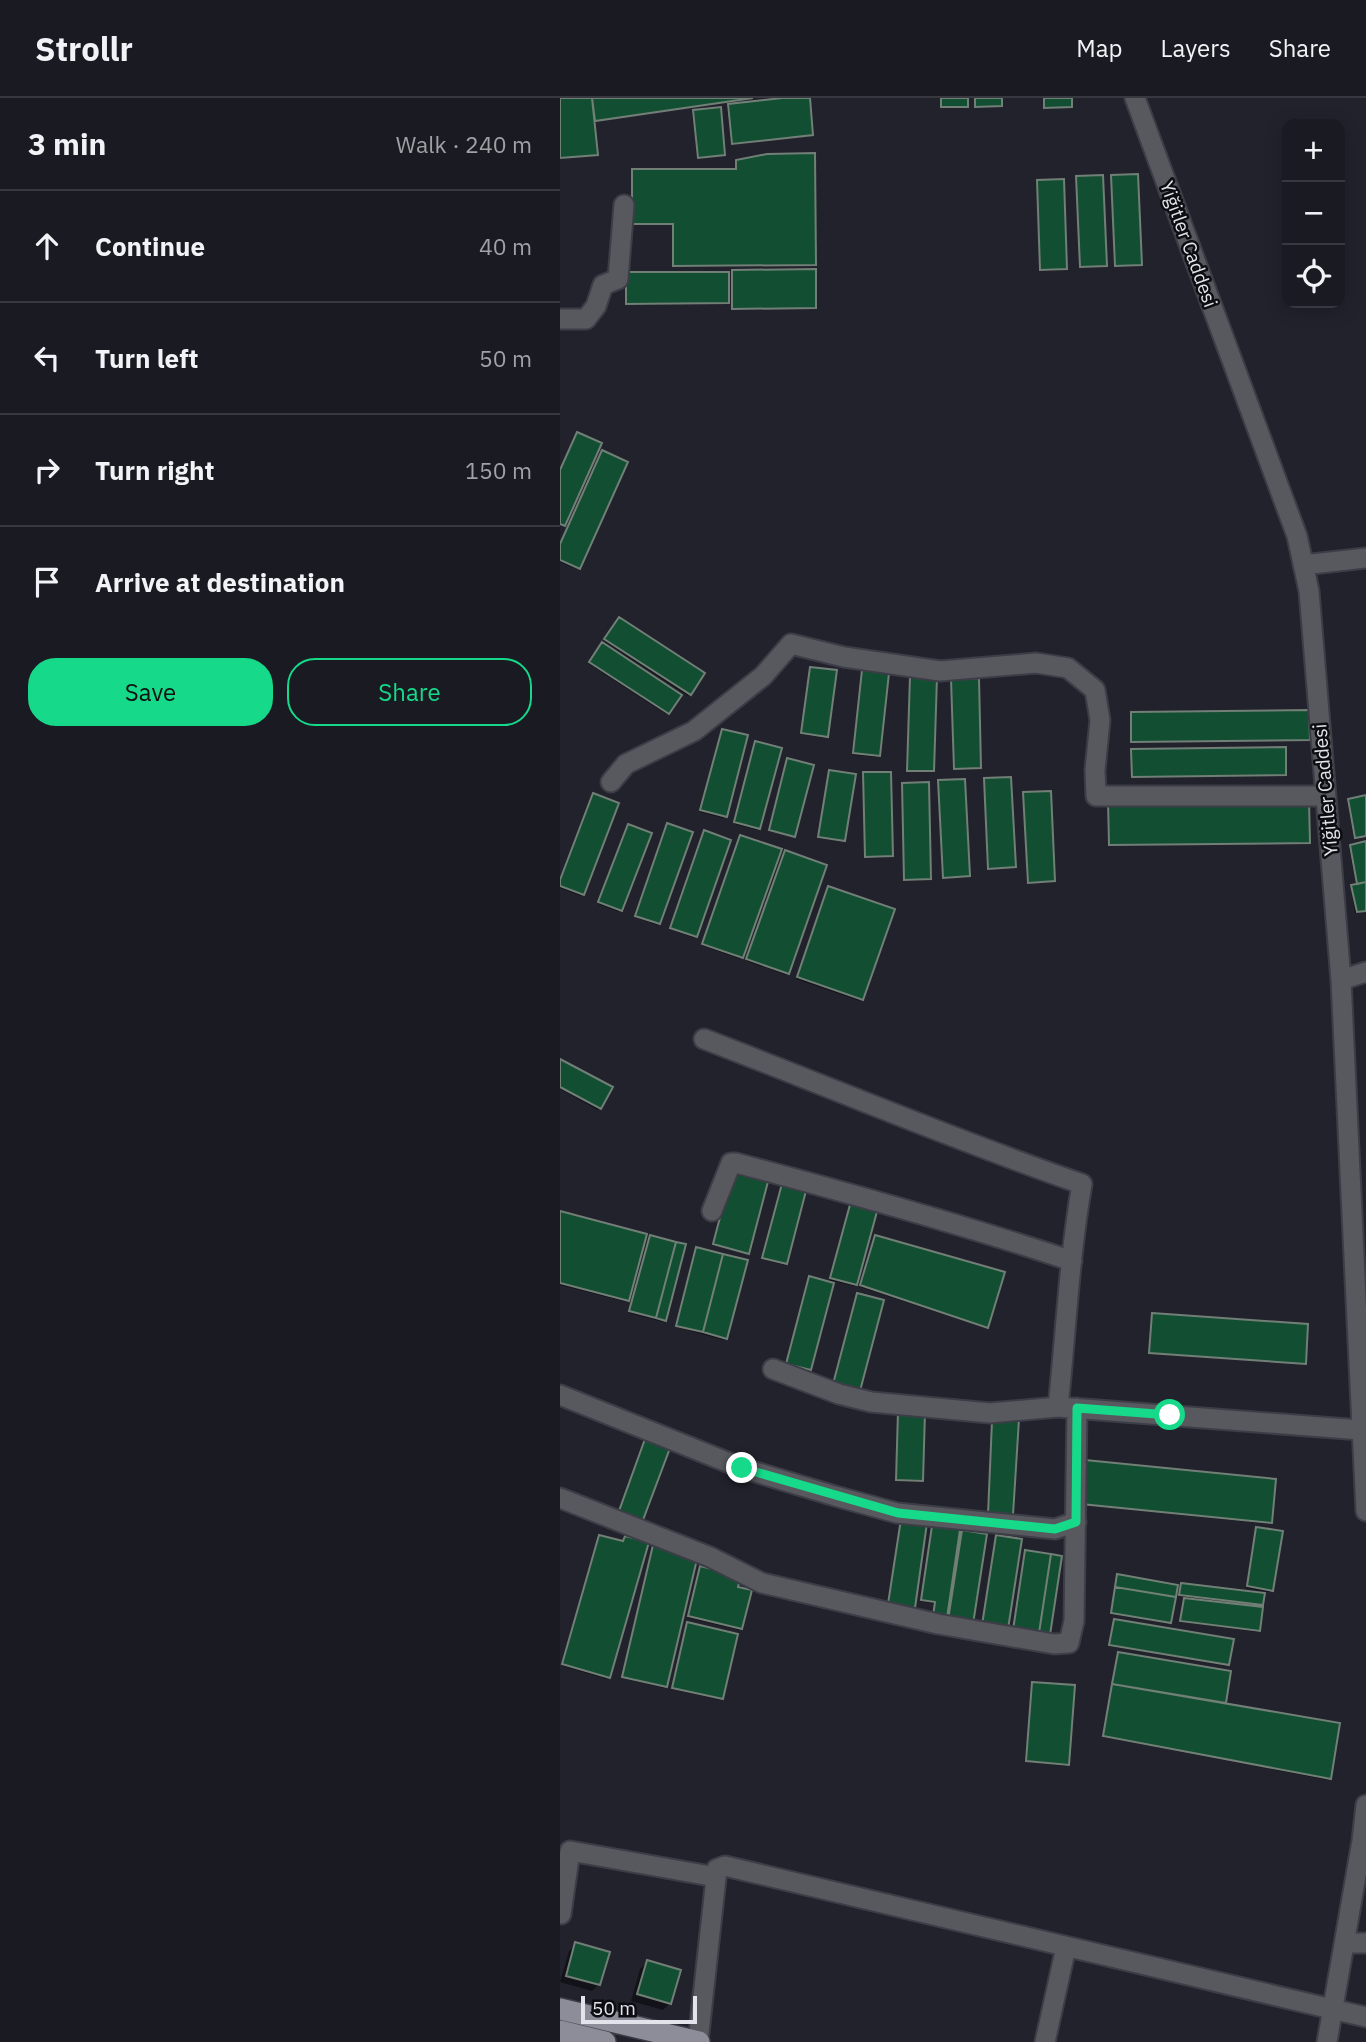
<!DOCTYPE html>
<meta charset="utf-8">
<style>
body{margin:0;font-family:"IBM Plex Sans",sans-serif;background:#27272f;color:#f1f3f6}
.controls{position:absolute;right:21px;top:21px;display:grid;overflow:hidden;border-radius:14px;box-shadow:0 4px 18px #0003}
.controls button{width:63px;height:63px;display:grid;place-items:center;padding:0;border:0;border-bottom:2px solid #383840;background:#1a1a22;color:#f1f3f6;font:35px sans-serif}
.scale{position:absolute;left:21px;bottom:18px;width:116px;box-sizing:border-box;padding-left:7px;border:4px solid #e2e3eb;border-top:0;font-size:19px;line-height:24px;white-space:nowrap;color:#e2e3eb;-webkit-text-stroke:5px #0c0c11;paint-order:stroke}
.stop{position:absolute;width:21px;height:21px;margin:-16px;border:5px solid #16d989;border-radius:50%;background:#fff}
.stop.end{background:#16d989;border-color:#fff;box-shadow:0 2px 7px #0008}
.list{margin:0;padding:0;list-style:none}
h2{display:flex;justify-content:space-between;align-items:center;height:91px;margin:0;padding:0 28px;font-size:30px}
h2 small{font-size:23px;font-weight:400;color:#9fa1a5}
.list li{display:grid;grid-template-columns:46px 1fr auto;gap:21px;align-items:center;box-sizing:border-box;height:112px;padding:0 28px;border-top:2px solid #383840}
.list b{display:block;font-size:26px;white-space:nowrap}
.list em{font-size:23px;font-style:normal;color:#9fa1a5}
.actions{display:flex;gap:14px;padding:21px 28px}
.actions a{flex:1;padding:16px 0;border:2px solid #16d989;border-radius:28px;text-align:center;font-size:24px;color:#16d989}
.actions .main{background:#16d989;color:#111}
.icon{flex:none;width:38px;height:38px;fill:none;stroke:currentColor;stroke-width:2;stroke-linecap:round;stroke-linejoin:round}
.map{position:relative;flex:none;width:806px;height:1944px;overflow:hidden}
header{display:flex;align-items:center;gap:42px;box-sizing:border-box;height:98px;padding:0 35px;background:#1a1a22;border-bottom:2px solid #383840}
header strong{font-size:33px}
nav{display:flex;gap:38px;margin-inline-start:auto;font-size:24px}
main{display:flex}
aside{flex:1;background:#1a1a22}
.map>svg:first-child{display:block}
</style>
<header>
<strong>Strollr</strong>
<nav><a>Map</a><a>Layers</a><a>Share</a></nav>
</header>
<main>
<aside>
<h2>3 min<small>Walk · 240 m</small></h2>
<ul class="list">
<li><svg class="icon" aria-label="ahead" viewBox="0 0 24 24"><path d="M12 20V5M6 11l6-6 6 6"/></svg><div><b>Continue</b></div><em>40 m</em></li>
<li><svg class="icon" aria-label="left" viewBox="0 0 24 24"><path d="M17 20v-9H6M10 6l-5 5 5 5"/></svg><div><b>Turn left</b></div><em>50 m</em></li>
<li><svg class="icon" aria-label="right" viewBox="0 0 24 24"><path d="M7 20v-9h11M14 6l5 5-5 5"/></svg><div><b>Turn right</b></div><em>150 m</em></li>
<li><svg class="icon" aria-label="arrive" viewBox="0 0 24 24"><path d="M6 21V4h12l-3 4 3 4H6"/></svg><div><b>Arrive at destination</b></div></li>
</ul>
<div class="actions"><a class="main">Save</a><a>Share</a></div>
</aside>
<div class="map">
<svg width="806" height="1944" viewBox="0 0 806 1944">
<rect width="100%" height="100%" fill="#22222d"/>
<path fill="#0007" d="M0,0h196l-163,24 3,33 -36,4z
M248,0l2,38 -79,9 -4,-38 2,-2z
M380,0h26v8l-26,2z
M483,0h27v9l-27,2z
M134,13l30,43 -2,2 -25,3 -5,-46z
M177,64l77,103 -1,1 -141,1v-42h-41l2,-54 103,-1z
M552,79l28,87 -2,2 -24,1z
M517,80l28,87 -2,2 -24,1z
M477,83l29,87 -2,2 -25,1z
M173,173l81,36 -83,3z
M65,178l102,27 -102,2z
M0,447l19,23 -2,1 -17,-7z
M57,522l86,54 -15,22 -84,-55z
M41,548l67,67 -2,1 -77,-50z
M251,570l15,68 -2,2 -24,-4z
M303,574l16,84 -2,1 -25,-2z
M350,580l22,93 -2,1h-24z
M392,582l27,88 -2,1 -24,1z
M572,616l176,25 -178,3z
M162,633l3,85 -2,2 -24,-6z
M194,646l5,84 -2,2 -23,-6z
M572,652l152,24 -153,4z
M226,664l7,74 -1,1 -24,-6z
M270,674l14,69 -2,1 -24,-4z
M304,676l27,81 -2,2 -25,1z
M425,682l29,87 -2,1 -25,1z
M378,684l30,93 -2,2 -24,1z
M343,687l27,94 -2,1 -25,1z
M464,696l30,86 -2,2 -25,1z
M806,699v39l-12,2 -7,-36z
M547,707l201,37 -200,4z
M106,729l-7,97 -2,1 -23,-8z
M67,730l23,6 -31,78 -21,-8z
M143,736l-7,102 -2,2 -25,-9z
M179,740l3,119 -2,2 -39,-14z
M806,745v68l-11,2 -4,-25 5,-2 -7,-38z
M225,754l3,121 -2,2 -40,-14z
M0,783l22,13 -1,2 -21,-8z
M267,792l34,109 -1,2 -64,-22z
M0,963l40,47 -2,2 -38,-21z
M173,1070l15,85 -2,1 -34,-9z
M222,1086l4,79 -2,2 -22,-6z
M291,1105l5,82 -2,1 -22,-5 -23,88 -1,2 -22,-6 22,-85 2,-2 19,5z
M0,1115l68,87 -2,2 -66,-17z
M90,1139l14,83 -1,2 -34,-9z
M315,1139l112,90 -2,1 -125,-41z
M135,1152l31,88 -2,2 -49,-13z
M297,1197l25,6 -50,84 24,-89z
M593,1217l151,48 -156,-9z
M339,1315l22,67 -2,2 -24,-1z
M432,1325l19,91 -24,1z
M526,1363l184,61 -2,2 -188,-19z
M341,1423l12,86 -2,2 -24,-4z
M372,1424l26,15 5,-5 22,3 -37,86 1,-7 -5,5 -11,-2 2,-13 -15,-3z
M697,1431l14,61 -2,2 -23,-4z
M40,1438l22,7 3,-5 -18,141 -45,-13z
M437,1439l23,4 -38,85 13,-87z
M93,1449l12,139 -1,2 -42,-10z
M465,1454l35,5 -48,74 12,-77z
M140,1470l36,20 5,40 -2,2 -51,-12z
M558,1478l52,46 -2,2 -58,-10z
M621,1487l81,19 -4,4v22l-1,2 -77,-10 3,-21 4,-4 -9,-1z
M554,1522l114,44 -2,2 -117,-20z
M127,1525l35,75 -2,2 -49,-11z
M558,1556l111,19 -5,32 105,73 -2,2 -224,-43z
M473,1585l34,81 -2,2 -40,-4z
M16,1846l23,40 -7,7 -32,-9 9,-31z
M87,1864l23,41 -7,7 -32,-9 9,-32z"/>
<path fill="#124f32" stroke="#717f76" stroke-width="2" d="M0,0h32l6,57 -38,3z
M32,0h161l-158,23z
M222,0h28l3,37 -81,9 -4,-40z
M381,0h27v9h-27z
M415,0h27v8l-27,1z
M484,0h28v9l-28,1z
M161,9l4,48 -27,3 -5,-48z
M255,55l1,112 -143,1v-42h-41v-55h104v-9l31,-6z
M578,76l4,91 -27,1 -4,-91z
M543,77l4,91 -27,1 -4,-91z
M504,81l3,90 -27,1 -3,-90z
M256,171v39l-84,1v-39z
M66,174h103v31l-103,1z
M17,334l25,11 -37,83 -5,-2v-54z
M42,352l26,12 -48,107 -20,-9v-16z
M59,519l86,56 -14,22 -87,-56z
M42,544l80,53 -13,19 -80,-52z
M250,569l27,3 -9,67 -27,-4z
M302,572l27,3 -9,83 -27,-3z
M350,578l27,1 -3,94h-27z
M419,580l2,90 -27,1 -3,-90z
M749,612l1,30 -179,2v-30z
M162,631l26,6 -21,82 -27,-7z
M195,643l27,7 -22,81 -26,-7z
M726,649v28l-154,2 -1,-28z
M227,660l27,7 -19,72 -26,-7z
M269,672l27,4 -11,67 -27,-4z
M303,674h28l2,84 -28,1z
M451,679l5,90 -28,2 -4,-91z
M405,681l5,97 -27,2 -5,-98z
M369,684l2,97 -27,1 -2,-97z
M491,693l4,90 -27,2 -5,-91z
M33,695l26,10 -35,92 -24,-9v-6z
M806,697v41l-11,2 -7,-39z
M749,702l1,43 -201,2 -1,-43z
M107,725l26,9 -33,92 -25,-8z
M68,726l24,9 -30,78 -24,-9z
M144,732l27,10 -34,97 -27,-9z
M180,737l42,14 -39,109 -41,-14z
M806,743v41l-9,2 -7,-39z
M225,752l42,15 -38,109 -43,-15z
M806,784v29l-9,1 -6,-27z
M268,788l67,23 -32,91 -66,-23z
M0,961l53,28 -12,22 -41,-22z
M174,1066l36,10 -21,80 -36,-10z
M223,1082l24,7 -20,77 -25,-6z
M291,1103l27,7 -21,77 -27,-7z
M0,1113l87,23 -18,67 -69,-18z
M90,1137l26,7 -20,76 -27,-7z
M315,1137l130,37 -17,56 -128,-43z
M116,1144l10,2 -20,77 -10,-3z
M136,1149l27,7 -20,78 -27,-6z
M163,1156l25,6 -21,79 -24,-7z
M249,1178l25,7 -23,87 -25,-6z
M297,1195l27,7 -24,91 -27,-7z
M592,1215l156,11 -2,40 -157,-11z
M338,1313l27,1 -2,69 -27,-1z
M459,1321l-6,96 -25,-1 4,-93z
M85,1341l25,9 -27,72 -24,-9z
M525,1362l191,19 -4,44 -191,-19z
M341,1421l26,4 -12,85 -27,-4z
M373,1421l28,4 -14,95 -14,-2 2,-14 -14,-2z
M696,1429l27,4 -10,60 -26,-5z
M402,1432l25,4 -14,90 -25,-4z
M39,1437l24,6 2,-5 24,6 -39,136 -48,-14z
M436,1437l26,4 -14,90 -26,-4z
M93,1447l45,10 -31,132 -45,-10z
M465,1452l26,4 -12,79 -26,-3z
M491,1456l11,2 -12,79 -11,-2z
M140,1468l41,10 -3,11 14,3 -10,39 -54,-13z
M557,1476l61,11 -2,12 -61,-10z
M621,1485l84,10 -2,12 -84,-10z
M555,1489l61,10 -5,26 -60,-10z
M624,1500l79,9 -3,24 -80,-10z
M554,1521l120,20 -5,26 -120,-20z
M127,1524l51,12 -15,65 -51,-11z
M558,1554l113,19 -5,32 -114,-19z
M472,1584l43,3 -6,80 -43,-4z
M552,1586l228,39 -9,56 -228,-43z
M15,1844l35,10 -10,33 -34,-9z
M87,1862l34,10 -10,34 -34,-10z"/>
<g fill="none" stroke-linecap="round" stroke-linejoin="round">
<defs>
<path id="minor" d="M575,0l162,438 12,55 32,389 25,531
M0,221h26l10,-13 7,-21 15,-6 6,-74
M743,467l63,-7
M51,684l15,-18 68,-33 69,-55 28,-32 53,13 96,14 96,-8 32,5 27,22 5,30 -5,50 1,26h229
M781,882l25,-8
M144,941c126,48 250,101 378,145 -13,74 -16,149 -24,223
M152,1113l19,-48h5c113,30 225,61 336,98
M213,1271l66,25 32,8 119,11 68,-6 303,23
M0,1297l182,73 93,28 62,17 158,16 21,-7
M0,1400l150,59 52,26 176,41 116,20 15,-1 5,-22 3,-213
M1,1816l9,-63 146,26
M785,1845h21
M138,1944l19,-173 8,-3 641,151
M485,1944l21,-95
M767,1944l35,-201 4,-36"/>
<path id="major" d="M0,1911l139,33
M0,1933l45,11"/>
</defs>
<use href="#minor" stroke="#3d3d48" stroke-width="23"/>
<use href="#major" stroke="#3d3d48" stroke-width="24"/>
<use href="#minor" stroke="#58585f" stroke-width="19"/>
<use href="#major" stroke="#8d8d9a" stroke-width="21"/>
</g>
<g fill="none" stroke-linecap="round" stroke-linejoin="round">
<path stroke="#16d989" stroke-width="9" d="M182,1370l156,45 157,16 21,-7 1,-114 93,7"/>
</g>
<g text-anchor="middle" stroke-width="5" stroke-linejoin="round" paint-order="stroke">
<g font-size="19" fill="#e2e3eb" stroke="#0c0c11">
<text transform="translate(629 146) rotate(70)" y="7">Yiğitler Caddesi</text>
<text transform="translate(765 692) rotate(-95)" y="7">Yiğitler Caddesi</text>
</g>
</g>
</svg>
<div class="controls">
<button>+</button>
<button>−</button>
<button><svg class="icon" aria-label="locate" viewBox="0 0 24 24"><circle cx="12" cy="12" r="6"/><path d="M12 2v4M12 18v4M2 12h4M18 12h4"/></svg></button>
</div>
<div class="scale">50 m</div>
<div class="stop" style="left:610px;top:1317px"></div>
<div class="stop end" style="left:182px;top:1370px"></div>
</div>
</main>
